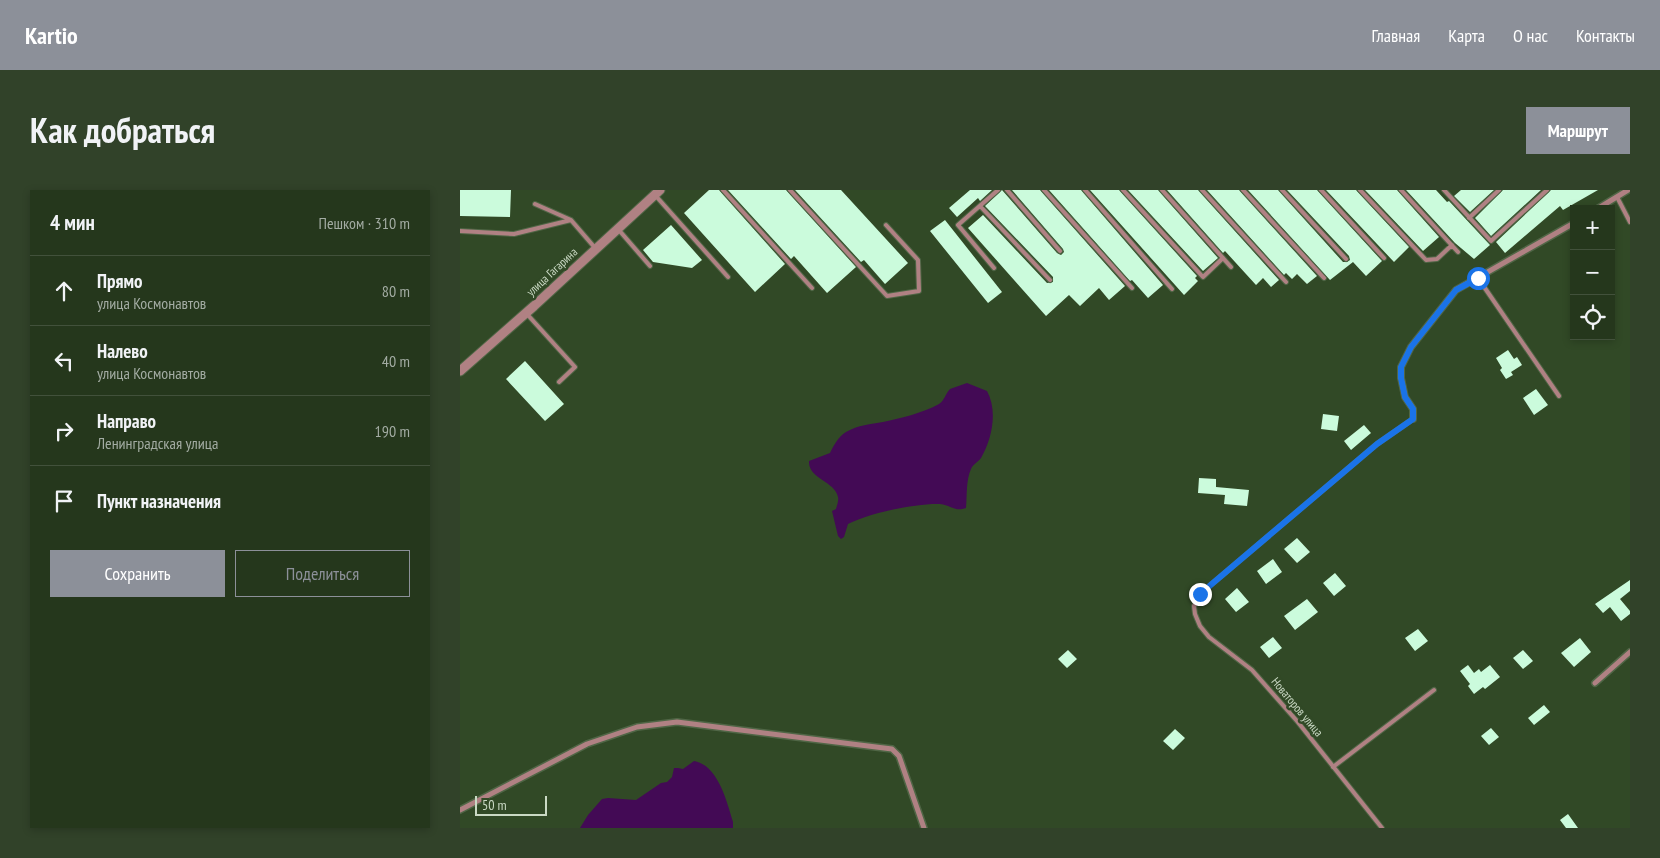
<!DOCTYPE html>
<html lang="ru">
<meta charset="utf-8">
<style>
body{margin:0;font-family:"PT Sans Narrow",sans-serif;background:#314229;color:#f1f3f6}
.controls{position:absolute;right:15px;top:15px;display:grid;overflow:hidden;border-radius:0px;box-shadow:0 2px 8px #0003}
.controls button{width:45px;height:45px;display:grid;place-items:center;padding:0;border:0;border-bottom:1px solid #42513b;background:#25371c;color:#f1f3f6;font:25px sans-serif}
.scale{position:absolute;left:15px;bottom:12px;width:72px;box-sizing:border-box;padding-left:5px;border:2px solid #cad9c4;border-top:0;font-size:14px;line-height:18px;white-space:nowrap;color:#cad9c4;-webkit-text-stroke:4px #314926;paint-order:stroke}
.stop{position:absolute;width:15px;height:15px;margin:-11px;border:4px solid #1a73e8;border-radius:50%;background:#fff}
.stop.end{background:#1a73e8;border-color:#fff;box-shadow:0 1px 5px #0008}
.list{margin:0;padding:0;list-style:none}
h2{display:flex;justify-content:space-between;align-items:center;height:65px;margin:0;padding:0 20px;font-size:21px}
h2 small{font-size:16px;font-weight:400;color:#a3aca3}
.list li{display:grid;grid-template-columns:32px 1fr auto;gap:15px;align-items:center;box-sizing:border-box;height:70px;padding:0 20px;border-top:1px solid #42513b}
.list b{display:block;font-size:19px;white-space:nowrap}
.list p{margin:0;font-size:16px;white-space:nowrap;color:#a3aca3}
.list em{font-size:16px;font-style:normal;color:#a3aca3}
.actions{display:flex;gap:10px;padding:15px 20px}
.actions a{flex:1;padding:11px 0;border:1px solid #8c9099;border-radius:0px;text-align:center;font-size:18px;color:#8c9099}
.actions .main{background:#8c9099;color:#fff}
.icon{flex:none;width:28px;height:28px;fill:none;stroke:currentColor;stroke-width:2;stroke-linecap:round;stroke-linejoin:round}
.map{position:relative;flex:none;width:1170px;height:638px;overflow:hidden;border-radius:0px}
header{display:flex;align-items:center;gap:30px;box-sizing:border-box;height:70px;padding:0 25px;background:#8c9099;color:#fff}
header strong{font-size:24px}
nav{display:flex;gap:28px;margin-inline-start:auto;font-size:18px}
.intro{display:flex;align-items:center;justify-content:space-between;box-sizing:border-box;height:120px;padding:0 30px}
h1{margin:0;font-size:35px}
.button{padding:12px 22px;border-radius:0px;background:#8c9099;color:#fff;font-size:18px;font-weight:700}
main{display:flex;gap:30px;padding:0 30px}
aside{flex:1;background:#25371c;border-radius:0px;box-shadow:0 2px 8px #0003}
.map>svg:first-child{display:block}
</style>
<header>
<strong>Kartio</strong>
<nav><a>Главная</a><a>Карта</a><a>О нас</a><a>Контакты</a></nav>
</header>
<div class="intro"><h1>Как добраться</h1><a class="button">Маршрут</a></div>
<main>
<aside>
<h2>4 мин<small>Пешком · 310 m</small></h2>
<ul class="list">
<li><svg class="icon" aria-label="ahead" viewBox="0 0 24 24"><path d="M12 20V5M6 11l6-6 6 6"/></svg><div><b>Прямо</b><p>улица Космонавтов</p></div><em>80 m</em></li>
<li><svg class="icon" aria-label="left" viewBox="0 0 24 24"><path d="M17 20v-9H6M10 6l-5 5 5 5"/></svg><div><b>Налево</b><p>улица Космонавтов</p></div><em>40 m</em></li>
<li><svg class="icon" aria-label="right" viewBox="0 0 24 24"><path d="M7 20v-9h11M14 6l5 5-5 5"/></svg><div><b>Направо</b><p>Ленинградская улица</p></div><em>190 m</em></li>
<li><svg class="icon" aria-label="arrive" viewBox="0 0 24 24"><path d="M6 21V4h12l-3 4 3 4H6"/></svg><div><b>Пункт назначения</b></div></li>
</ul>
<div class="actions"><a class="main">Сохранить</a><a>Поделиться</a></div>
</aside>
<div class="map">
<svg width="1170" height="638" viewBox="0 0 1170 638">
<rect width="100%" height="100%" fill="#314926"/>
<path fill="#430a55" d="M507,193l20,8c11,20 5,48 -6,67 -3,4 -8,6 -10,11 -5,11 -4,26 -5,39 -12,4 -15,-3 -26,-4 -23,-1 -71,9 -92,20l-4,13 -3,2 -3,-3 -6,-25 4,-2c1,-4 3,-9 2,-12 -3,-16 -30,-18 -29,-36l21,-8c4,-8 8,-16 16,-21 12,-7 25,-8 37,-10 18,-4 40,-9 56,-18 6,-4 6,-10 11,-15z
M234,571c24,4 33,41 39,61v6h-153l8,-13 14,-16 6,-1 28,2 25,-17 6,-1 5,-5 2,-9h4l5,1z"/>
<path fill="#cbfbdc" d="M0,0h51l-1,27 -50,-1z
M249,0h10l66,74 -30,28 -71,-79z
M268,0h58l70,77 -29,26 -33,-37 -3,3z
M335,0h46l67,73 -23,21 -21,-24 -3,2z
M510,0h22l-12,11 -2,-3 -21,19 -8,-9z
M542,0l55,63 4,2 3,-3 -1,-3 -51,-59h28l85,96 -16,14 -10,-12 -19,18 -11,-11 -23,21 -78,-88 15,-13 64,68 6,-1v-5l-68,-71z
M589,0h32l82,95 -15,13 -16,-18 -2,1z
M630,0h29l78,86 -2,2 3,3 -14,14z
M668,0h30l60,68 -15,13z
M707,0h31l81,90 -8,7 -8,-9 -7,7 -31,-34 -2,2z
M747,0h32l78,86 -10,8 -10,-10 -5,5 -6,-6 -2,2z
M788,0h30l65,72h4l3,-2 -1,-4 -62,-66h30l65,71 -16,15 -13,-14 -23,18z
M866,0h30l53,57 -15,15z
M905,0h32l42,47 -16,14z
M946,0h30l11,12 2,-1 41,44 -16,14 -19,-16z
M1001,0h33l-24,22 -16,-16z
M1043,0h38l-50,46 -16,-18z
M1091,0h47l-35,20 -3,-4 -55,47 -9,-11z
M485,30l57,72 -14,11 -58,-72z
M211,35l31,35 -10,8 -39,-6 -10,-12z
M1048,160l6,9 3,-2 5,8 -11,7 2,3 -7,4 -6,-9 2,-2 -6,-10z
M65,171l39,43 -19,17 -39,-42z
M1076,199l12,16 -14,10 -11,-17z
M863,224l16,2 -2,15 -16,-2z
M904,235l7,8 -20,17 -7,-9z
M739,288l17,1v8l33,3 -2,16 -23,-2 1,-9 -27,-2z
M837,348l13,14 -13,11 -13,-14z
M813,369l9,13 -16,12 -9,-13z
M875,383l11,13 -12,10 -11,-13z
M1170,390v11l-10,8 10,12v3l-9,7 -11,-14 -7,6 -8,-9z
M777,398l12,14 -13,10 -11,-13z
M847,409l11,13 -23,18 -11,-14z
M958,439l10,12 -13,10 -10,-13z
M813,447l9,11 -13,10 -9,-11z
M1120,448l11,14 -17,15 -13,-14z
M608,460l9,9 -10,9 -9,-9z
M1063,460l10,11 -10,8 -10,-11z
M1008,475l6,8 5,-4 2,3 9,-7 10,12 -15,12 -2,-2 -9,7 -6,-8 2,-2 -10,-13z
M1084,515l6,7 -16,13 -6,-7z
M1031,538l8,9 -10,8 -8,-9z
M715,539l10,9 -12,12 -10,-9z
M1108,624l10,14h-12l-6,-8z"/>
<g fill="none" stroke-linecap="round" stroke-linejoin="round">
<defs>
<path id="service" d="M263,0l89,98
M330,0l97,106 32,-5 -1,-31 -32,-35
M547,0l53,61
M584,0l88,98
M625,0l87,99
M663,0l80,87 20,-19
M702,0l69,77
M742,0l84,92
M783,0l81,88
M822,0l64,69
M861,0l63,68
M900,0l66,70 11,-1 15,-14
M941,0l57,62
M984,0l47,51 56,-51
M195,5l73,82
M1157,7l13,25
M75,14l36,16 25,29
M520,16l70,74
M1009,28l30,-28
M158,39l32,37
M0,41l54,3 57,-14
M534,78l-36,-43 40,-35
M1018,88l81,118
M66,123l49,54 -16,15
M873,577l101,-77
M922,638l-85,-107 -45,-51 -43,-33 -9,-11 -5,-12 -1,-8 6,-12 177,-150 36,-25"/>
<path id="minor" d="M1137,19l31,-19
M953,229v-10l-8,-12 -4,-19v-11l10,-20 45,-57 118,-67
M1135,493l35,-31
M0,620l127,-66 50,-17 40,-5 215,27 7,7 25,72"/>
<path id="tertiary" d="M0,181l74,-65 126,-116"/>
</defs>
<use href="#service" stroke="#506646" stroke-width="6"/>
<use href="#minor" stroke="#506646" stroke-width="8"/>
<use href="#tertiary" stroke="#506646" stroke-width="11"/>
<use href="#service" stroke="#b08183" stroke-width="4"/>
<use href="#minor" stroke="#b08183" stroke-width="5"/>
<use href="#tertiary" stroke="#b08183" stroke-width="9"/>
</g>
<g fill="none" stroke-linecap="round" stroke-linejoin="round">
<path stroke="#1a73e8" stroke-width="6" d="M740,404l177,-150 36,-25v-10l-8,-12 -4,-19v-11l10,-20 45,-57 22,-12"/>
</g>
<g text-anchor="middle" stroke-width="5" stroke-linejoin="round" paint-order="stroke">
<g font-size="12" fill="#cad9c4" stroke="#314926">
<text transform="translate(92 82) rotate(-43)" y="4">улица Гагарина</text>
<text transform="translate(837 517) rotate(50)" y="4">Новаторов улица</text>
</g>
</g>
</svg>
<div class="controls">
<button>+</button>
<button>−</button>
<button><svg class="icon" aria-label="locate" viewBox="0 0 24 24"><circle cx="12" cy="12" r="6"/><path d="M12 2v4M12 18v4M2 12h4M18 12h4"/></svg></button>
</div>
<div class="scale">50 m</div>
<div class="stop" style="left:1018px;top:88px"></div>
<div class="stop end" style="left:740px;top:404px"></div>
</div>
</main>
